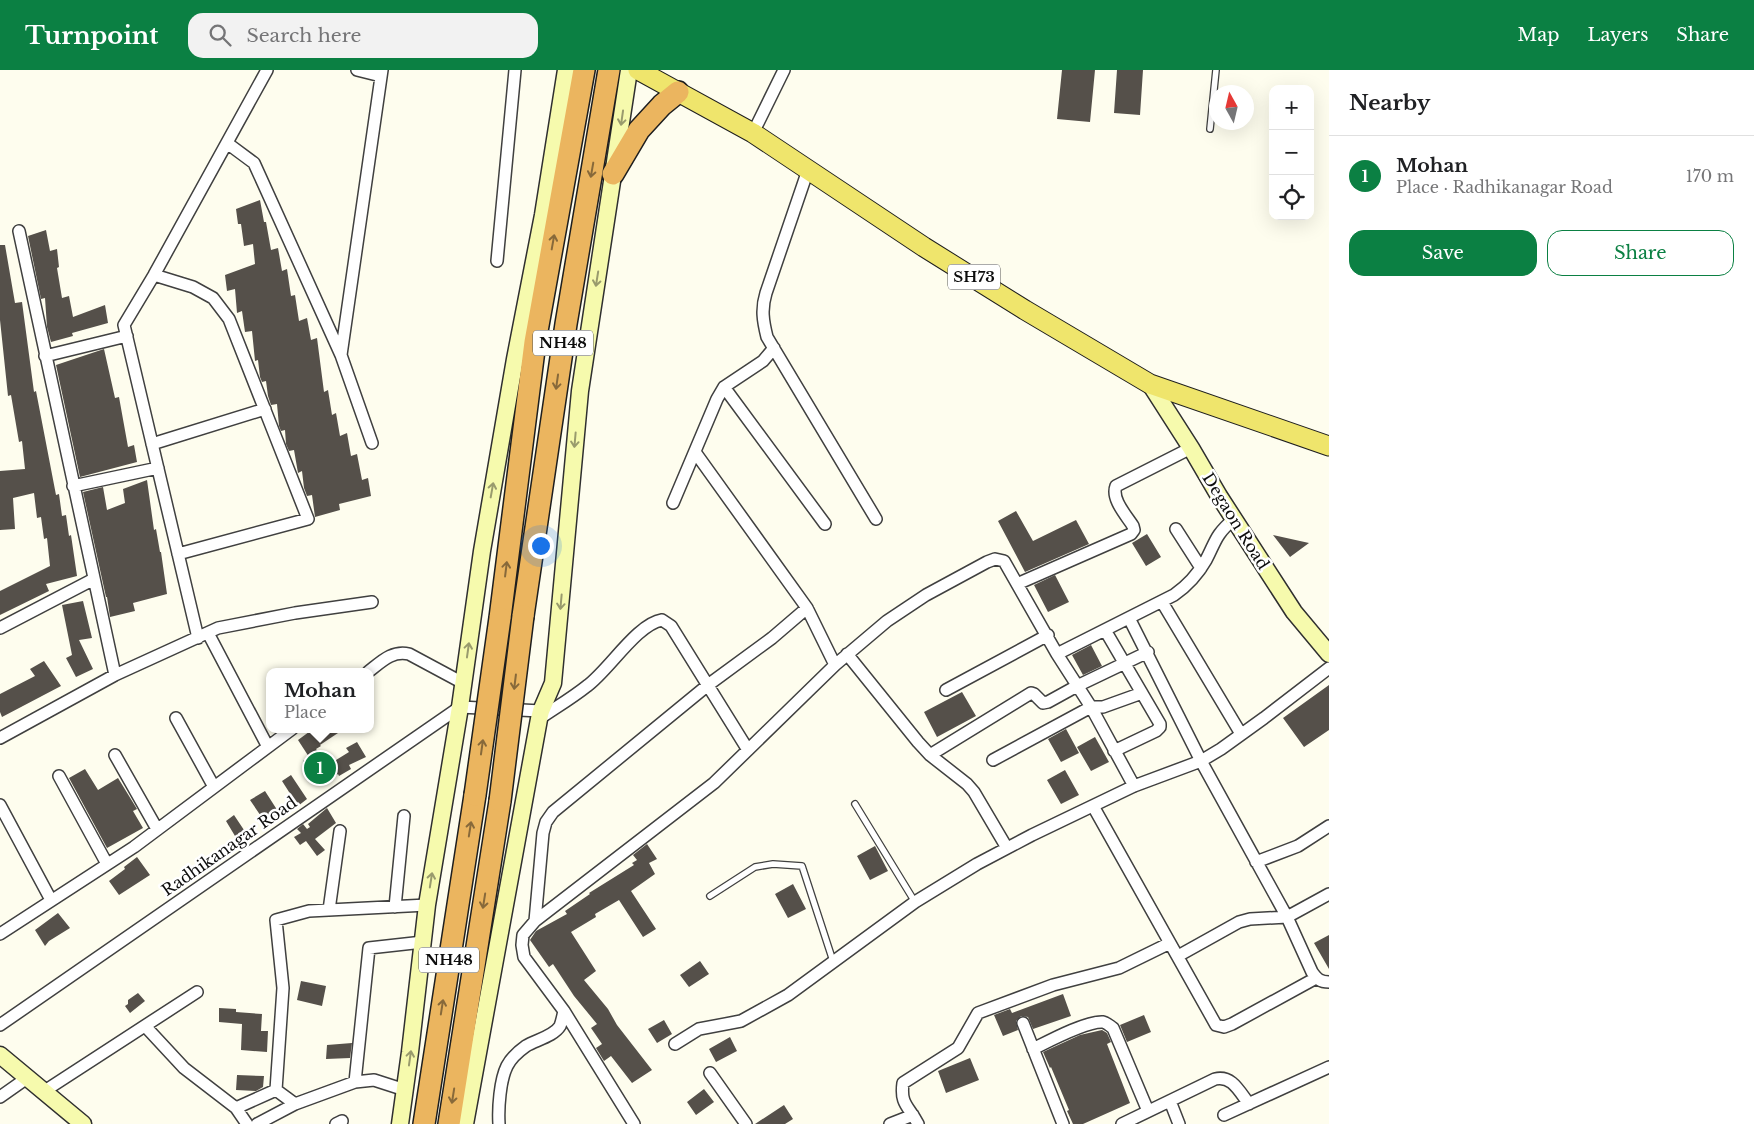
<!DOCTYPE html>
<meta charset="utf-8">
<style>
body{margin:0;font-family:"Libre Baskerville",serif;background:#f2f2f2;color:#202124}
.controls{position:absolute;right:15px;top:15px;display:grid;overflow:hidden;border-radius:10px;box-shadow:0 5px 20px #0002}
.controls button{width:45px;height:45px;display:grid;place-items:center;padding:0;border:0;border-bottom:1px solid #e0e0e0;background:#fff;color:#202124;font:25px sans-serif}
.compass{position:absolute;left:1209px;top:15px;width:45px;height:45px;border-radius:50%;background:#fff;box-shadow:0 5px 20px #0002;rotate:352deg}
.you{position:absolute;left:540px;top:475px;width:18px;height:18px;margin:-12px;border:4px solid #fff;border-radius:50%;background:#1a73e8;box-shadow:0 0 0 8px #1a73e833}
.badge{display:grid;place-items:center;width:32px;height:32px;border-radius:50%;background:#0b8043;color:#fff;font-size:16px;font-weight:700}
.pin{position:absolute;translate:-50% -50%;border:2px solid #fff;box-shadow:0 1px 5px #0006}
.popup{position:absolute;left:266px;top:598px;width:108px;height:65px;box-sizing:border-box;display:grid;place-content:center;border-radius:10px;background:#fff;filter:drop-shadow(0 1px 4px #0005);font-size:16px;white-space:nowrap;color:#757577}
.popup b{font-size:19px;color:#202124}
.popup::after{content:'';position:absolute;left:50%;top:100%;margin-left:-10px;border:10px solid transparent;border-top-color:#fff}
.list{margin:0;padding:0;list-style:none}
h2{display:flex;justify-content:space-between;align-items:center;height:65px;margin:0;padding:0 20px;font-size:21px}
h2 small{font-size:16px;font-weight:400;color:#757577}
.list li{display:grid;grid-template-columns:32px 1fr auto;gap:15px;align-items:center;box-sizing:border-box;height:80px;padding:0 20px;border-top:1px solid #e0e0e0}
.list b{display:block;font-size:19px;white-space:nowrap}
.list p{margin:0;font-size:16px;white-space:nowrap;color:#757577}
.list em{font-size:16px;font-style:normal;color:#757577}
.actions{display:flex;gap:10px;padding:15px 20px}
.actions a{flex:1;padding:11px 0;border:1px solid #0b8043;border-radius:15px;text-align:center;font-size:18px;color:#0b8043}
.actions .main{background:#0b8043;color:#fff}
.icon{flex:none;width:28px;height:28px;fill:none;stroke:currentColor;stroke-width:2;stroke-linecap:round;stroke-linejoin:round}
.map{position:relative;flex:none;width:1329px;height:1054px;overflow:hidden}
header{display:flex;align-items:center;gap:30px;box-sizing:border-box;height:70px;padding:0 25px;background:#0b8043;color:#fff}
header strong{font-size:24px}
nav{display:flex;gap:28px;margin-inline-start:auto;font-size:18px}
.search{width:350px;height:45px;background:#f2f2f2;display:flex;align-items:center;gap:12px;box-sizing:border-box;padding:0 18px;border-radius:15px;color:#757577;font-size:19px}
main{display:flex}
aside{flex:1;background:#fff}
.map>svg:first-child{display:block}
</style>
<header>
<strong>Turnpoint</strong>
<div class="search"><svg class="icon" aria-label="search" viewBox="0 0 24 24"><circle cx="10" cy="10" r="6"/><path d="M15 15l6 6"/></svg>Search here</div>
<nav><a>Map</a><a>Layers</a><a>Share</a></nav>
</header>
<main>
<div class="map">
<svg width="1329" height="1054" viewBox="0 0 1329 1054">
<rect width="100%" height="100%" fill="#fefdee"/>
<path fill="#55504a" d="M1062,0h33l-5,52 -33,-3z
M1117,0h26l-3,45 -26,-2z
M260,130l4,22h2l5,28 7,-2 4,23 5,-2 4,27 4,-1 4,26 8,-3 4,22 6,-2 7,54 4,-2 4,25 4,-2 4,23 7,-3 4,23 6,-2 5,26 6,-2 3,18 -32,8 1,6 -25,7 -3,-22 -5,1 -3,-8 -2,-17 -4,2 -4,-23 -5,1 -3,-7 -1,-14 -4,1 -2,-5 -2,-22 -6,1 -3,-9 -2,-15 -4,1 -2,-5 -2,-17 -3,1 -3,-30 -7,1 -3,-21 -5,2 -2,-24 -8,2 -2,-16 30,-11 -2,-20 -9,2 -3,-22h-3l-2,-15z
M46,160l4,21 7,-2 2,18 -2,1 5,30 7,-2 4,21 32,-12 3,18 -36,10 1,3 -22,6 -4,-15 -2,-29 -4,1 -13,-63z
M0,175h5l10,58 7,-1 12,90 2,-1 20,104 3,-1 3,22 4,-1 3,21 2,-1 6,41 -31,8 3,7 -49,24v-24l50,-25 -3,-28 -3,1 -3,-22 -4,1 -3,-25 -21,5 2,31 -15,1v-59l25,-2 -3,-28 -3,1 -8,-47 -3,1 -8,-76z
M104,279l11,49 4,-1 9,50 6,-2 3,17 -57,15 -24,-112z
M147,410l7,50 2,-1 4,23h1l6,42 -34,9 2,8 -25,6 -3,-20h-1l-23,-105 20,-5 4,23 18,-7 -2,-14z
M1016,441l17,30 43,-21 13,24 -64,28 -27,-51z
M1147,464l14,23 -15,9 -14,-23z
M1273,465l36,8 -19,14z
M1055,505l14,27 -21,10 -14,-27z
M83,531l9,37 -13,2 14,29 -17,8 -10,-19 6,-3 -10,-50z
M1091,575l11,21 -19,9 -11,-20z
M44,591l17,25 -59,31 -2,-5v-18l35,-18 -5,-7z
M1329,615v45l-25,17 -21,-29z
M962,622l14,24 -39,21 -13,-25z
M313,659h31l-24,16 1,1 -5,3 12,16 21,-13 -3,-4 11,-6 9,15 -17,8 2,4 -12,7 -1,-2 -16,10 -19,-23 6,-4 -11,-17z
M1066,659l13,24 -18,9 -13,-23z
M1095,667l14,25 -18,9 -14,-24z
M85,699l13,21 20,-12 19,31 -4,2 10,17 -36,20 -38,-70z
M1065,700l14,25 -18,9 -14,-24z
M291,705l16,24 -9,7 -16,-25z
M265,721l16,25 -14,9 -17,-25z
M327,738l9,15 -21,16 10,11 -8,6 -11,-15 -6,4 -6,-8 7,-4 -4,-4 6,-5 4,5 3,-2 -2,-3z
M234,745l16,24 -9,7 -15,-25z
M647,774l10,15 -8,4 6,11 -24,17 25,38 -13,8 -24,-37 -24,14 1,3 -25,15 25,39 -12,9 24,29 9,16 35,45 -20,13 -21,-27 -7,5 -8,-13 6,-4 -11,-16 6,-4 -23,-28 -21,-32 -4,3 -19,-27 6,-9 31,-17 -2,-3 25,-17 -1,-1 45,-28 -2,-2 5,-3 -4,-5z
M875,776l13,25 -18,9 -13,-24z
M137,787l13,18 -31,20 -10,-14 16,-12 -1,-2z
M793,814l13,25 -18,9 -13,-24z
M58,843l12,15 -21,13 -4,5 -10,-16z
M1329,865v34l-15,-26z
M700,891l9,13 -20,13 -9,-12z
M301,911l25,5 -4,20 -25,-6z
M138,923l7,8 -15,12 -5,-7 3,-2v-4z
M1063,924l8,22 -38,13 -5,-12 -7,-1 -5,5 2,9 -15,6 -9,-21 16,-6 2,4z
M219,938l17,1v3l26,2 -1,17h7l-1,21 -26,-2 1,-26 -23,-2z
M1144,945l7,17 -24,10 -7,-17z
M664,950l8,14 -15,9 -9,-14z
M1102,960l5,3 4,9 -4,2 23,59 -47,21h-10l-6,-13 2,-1 -18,-43 -1,1 -7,-16 37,-17z
M730,967l7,14 -21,11 -7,-13z
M352,973l-2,15 -24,1 1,-14z
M970,988l9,22 -33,13 -8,-22z
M237,1005l27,1 -1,11 -7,4 -20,-1z
M704,1019l10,13 -18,13 -9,-13z
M784,1035l9,14 -8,5h-30z"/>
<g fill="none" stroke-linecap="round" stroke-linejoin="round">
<defs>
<path id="lane" d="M1210,59l6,-59
M855,734l60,98
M710,826l45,-29 18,-3 29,2 31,95"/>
<path id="street" d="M357,0l24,6
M753,63l31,-63
M227,73l27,20 87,192 41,-285
M808,100l-42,123c-5,16 -3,28 1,44l109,182
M19,161l96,444
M497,191l18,-191
M154,205l39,12 20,11 16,21 79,200 -130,35
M341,285l31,88
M45,286l82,-20
M724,317l101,137
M152,374l113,-35
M695,382l112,156 28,57
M73,416l85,-18
M673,433l44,-104 7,-12 39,-26 11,-13
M1176,459l25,39
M1017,514l114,-50 3,-4 -1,-4c-7,-11 -22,-27 -17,-40l75,-38
M1162,532l79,132
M1129,548l72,143 86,156 25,55c5,7 8,10 17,10
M0,558l94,-49
M1105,560l55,94v3l-4,4 -42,20
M208,563l60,114
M198,568l-74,-313 30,-50 113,-205
M847,584l71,88 12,13 37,29 7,8 33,56
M1057,584l117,-59c13,-9 24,-21 32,-35 10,-19 9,-25 28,-41
M368,602c13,-10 24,-22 41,-18l54,29
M946,620l102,-55
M176,648l38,69
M539,649c16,-11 33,-21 48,-33 22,-16 50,-62 75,-66l9,6 77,124
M0,668l115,-63 103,-47 77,-15 77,-11
M115,685l42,74
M930,685l101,-62 3,1 9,9 5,-1 29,-16 71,-34
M993,690l98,-53h12l39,-14
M59,706l48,88
M0,735l51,95
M1093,736l123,219 8,2 8,-3 84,-46
M1256,792l42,-16 31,-20
M395,837l9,-91
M329,840l11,-79
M535,851l8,-88 3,-11 7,-10 155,-127 64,-47 35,-30
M0,864l134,-87 158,-118
M1178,886l61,-34 11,-3 37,-2 42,-23
M1023,953l40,101
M0,955l460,-318 81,4
M145,956l39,42 52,40 11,16
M675,974l24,-15 42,-8 47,-26 127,-93 62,-38 55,-29 102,-49 67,-25 20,-12 43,-31 65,-50
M1033,979c16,-8 53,-28 70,-27 4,1 7,4 10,6l35,83
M710,1003l36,51
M355,1012l14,-134 54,-6
M43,1022l154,-100
M0,1027l27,-19
M1170,1031l9,23
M295,1034l-19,-14 7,-102 -7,-68 33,-9 118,-6
M236,1038l40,-18
M1224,1045l105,-48
M257,1054l38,-20 60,-22 19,-2 31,10
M336,1054l6,-3
M499,1054c-1,-16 1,-44 8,-58 4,-8 12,-15 19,-20 10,-6 28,-10 34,-20 2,-5 3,-11 4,-15
M634,1054l-70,-113 -40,-54 -2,-12 1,-10 12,-14 179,-138 121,-118 52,-44 39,-26 61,-33 8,-3 9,2 53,93 34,53 43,79
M890,1054l23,-9
M918,1054c-9,-18 -18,-19 -15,-41l55,-35 20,-35 75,-28 66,-17 51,-25
M1122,1054l93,-45c17,-4 24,12 34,25"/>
<path id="secondary" d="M1150,314l41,64 28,48 75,116 35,42
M0,985l83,69
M400,1054l10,-72 17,-147 33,-198 22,-156 33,-192 28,-144 23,-145
M465,1054l74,-405 2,-8 12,-28 27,-292 49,-321"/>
<path id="primary" d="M638,0l115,63 171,114 101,63 125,74 179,62"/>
<path id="highway" d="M613,104l26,-44 23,-25 16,-13
M523,546l43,-292 43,-254
M500,548l35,-276 49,-272
M424,1054l51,-329
M449,1054l51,-323"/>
</defs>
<use href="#lane" stroke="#404040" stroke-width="8"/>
<use href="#street" stroke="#404040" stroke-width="14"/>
<use href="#secondary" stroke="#2f2f2f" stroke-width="19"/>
<use href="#primary" stroke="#1e1e1e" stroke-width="21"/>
<use href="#highway" stroke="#1e1e1e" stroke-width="24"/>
<use href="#lane" stroke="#fff" stroke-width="5.5"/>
<use href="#street" stroke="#fff" stroke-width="11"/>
<use href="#secondary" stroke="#f6faad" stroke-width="16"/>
<use href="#primary" stroke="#efe56c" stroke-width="19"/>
<use href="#highway" stroke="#ebb55f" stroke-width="21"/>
<defs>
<path id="highway-bridge" d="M475,725l25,-177
M500,731l23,-185"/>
</defs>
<use href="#highway-bridge" stroke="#1e1e1e" stroke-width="24" stroke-linecap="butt"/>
<use href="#highway-bridge" stroke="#ebb55f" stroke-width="21"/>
</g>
<defs><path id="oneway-shaft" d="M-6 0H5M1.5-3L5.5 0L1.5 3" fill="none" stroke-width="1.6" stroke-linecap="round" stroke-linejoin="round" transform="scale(1.25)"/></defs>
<g stroke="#999b6d">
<use href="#oneway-shaft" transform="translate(622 48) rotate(98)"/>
<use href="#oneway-shaft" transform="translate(597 209) rotate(99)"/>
<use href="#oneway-shaft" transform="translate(575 370) rotate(95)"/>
<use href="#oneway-shaft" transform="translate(492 420) rotate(-80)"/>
<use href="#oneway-shaft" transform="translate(561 532) rotate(95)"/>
<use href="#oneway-shaft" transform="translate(468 580) rotate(-82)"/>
<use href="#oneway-shaft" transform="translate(431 810) rotate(-81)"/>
<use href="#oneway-shaft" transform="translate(410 988) rotate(-82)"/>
</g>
<g stroke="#87693a">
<use href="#oneway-shaft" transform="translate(592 100) rotate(100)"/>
<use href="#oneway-shaft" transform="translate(553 172) rotate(-80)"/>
<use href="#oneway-shaft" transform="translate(557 312) rotate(98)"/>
<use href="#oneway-shaft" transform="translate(506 499) rotate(-83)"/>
<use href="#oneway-shaft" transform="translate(515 612) rotate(97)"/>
<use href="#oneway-shaft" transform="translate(482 677) rotate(-82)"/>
<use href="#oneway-shaft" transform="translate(470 759) rotate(-81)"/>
<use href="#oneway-shaft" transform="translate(484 831) rotate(99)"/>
<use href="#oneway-shaft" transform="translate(442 937) rotate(-81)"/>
<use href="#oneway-shaft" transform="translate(453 1026) rotate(99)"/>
</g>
<g text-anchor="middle" stroke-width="5" stroke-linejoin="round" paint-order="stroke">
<g fill="#fff" stroke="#565656" stroke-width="1">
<rect x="948" y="194.5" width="52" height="25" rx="4"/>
<rect x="533" y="260.5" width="60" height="25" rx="4"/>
<rect x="419" y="877.5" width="60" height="25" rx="4"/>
</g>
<g font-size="15" font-weight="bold" fill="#0d0d0d">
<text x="974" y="212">SH73</text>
<text x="563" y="278">NH48</text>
<text x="449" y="895">NH48</text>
</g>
<g font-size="16" fill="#0d0d0d" stroke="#fff">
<text transform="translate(1236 451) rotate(58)" y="6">Degaon Road</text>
<text transform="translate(229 776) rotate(-35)" y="6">Radhikanagar Road</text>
</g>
</g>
</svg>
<div class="controls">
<button>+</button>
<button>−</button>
<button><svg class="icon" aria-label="locate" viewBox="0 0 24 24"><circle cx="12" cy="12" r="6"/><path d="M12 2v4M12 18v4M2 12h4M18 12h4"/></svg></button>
</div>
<svg class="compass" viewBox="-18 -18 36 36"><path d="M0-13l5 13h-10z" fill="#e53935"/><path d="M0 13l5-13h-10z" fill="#757577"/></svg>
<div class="you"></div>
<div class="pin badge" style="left:320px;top:698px">1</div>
<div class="popup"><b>Mohan</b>Place</div>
</div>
<aside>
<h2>Nearby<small></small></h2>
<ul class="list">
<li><span class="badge">1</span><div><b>Mohan</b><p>Place · Radhikanagar Road</p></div><em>170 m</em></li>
</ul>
<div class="actions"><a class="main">Save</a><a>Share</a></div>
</aside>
</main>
